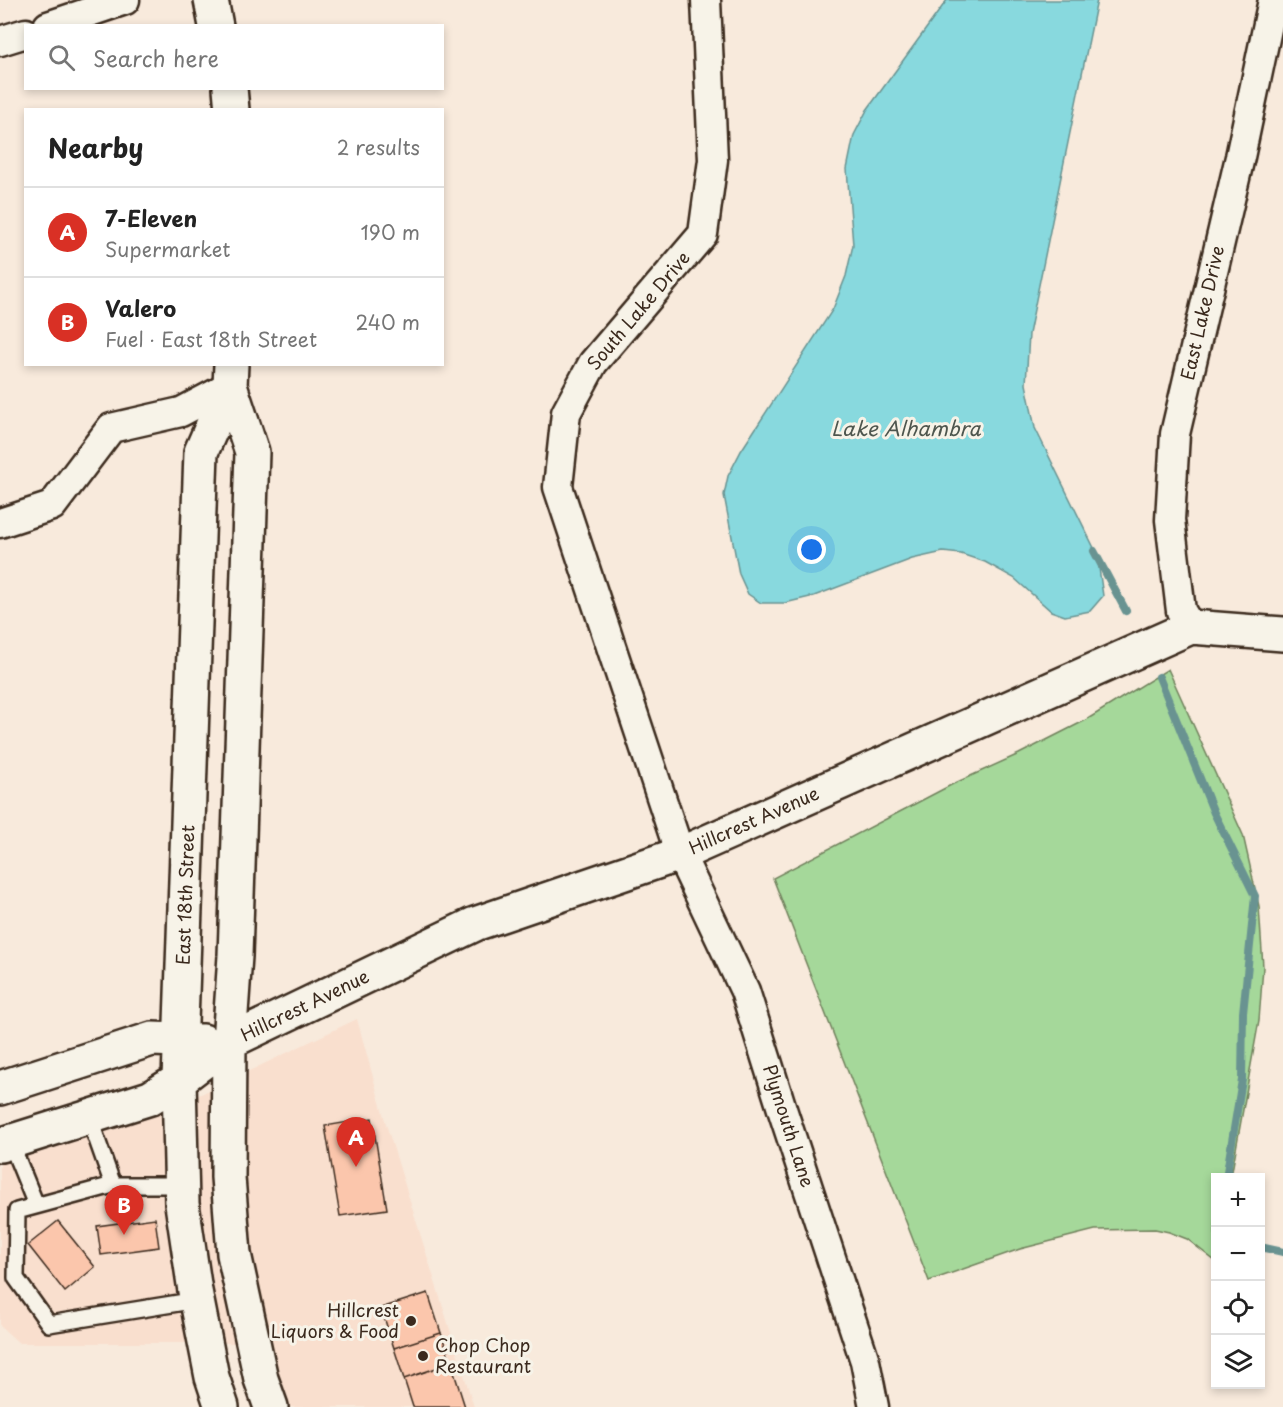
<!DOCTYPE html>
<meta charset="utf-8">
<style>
body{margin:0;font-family:"Playpen Sans",sans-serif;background:#f6f6f6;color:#222}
.controls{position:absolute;right:18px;bottom:18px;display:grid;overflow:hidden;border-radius:0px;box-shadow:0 3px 9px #0003}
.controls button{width:54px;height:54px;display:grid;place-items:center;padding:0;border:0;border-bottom:2px solid #e0e0e0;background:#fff;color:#222;font:30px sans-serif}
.you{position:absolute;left:812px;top:550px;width:21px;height:21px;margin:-15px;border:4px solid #fff;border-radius:50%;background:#1a73e8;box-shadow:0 0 0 9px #1a73e833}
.badge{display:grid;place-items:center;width:39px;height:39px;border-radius:50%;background:#d93025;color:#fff;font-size:20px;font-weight:700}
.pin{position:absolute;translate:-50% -50px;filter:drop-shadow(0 2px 3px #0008)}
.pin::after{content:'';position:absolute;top:32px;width:21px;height:18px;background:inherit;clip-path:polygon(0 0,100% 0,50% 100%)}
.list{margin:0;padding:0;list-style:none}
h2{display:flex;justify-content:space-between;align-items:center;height:78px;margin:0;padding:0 24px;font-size:26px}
h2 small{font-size:20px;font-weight:400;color:#767676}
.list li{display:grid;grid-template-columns:39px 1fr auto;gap:18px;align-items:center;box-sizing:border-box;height:90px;padding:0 24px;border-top:2px solid #e0e0e0}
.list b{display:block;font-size:22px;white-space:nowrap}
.list p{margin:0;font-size:20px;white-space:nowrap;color:#767676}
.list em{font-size:20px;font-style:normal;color:#767676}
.icon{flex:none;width:33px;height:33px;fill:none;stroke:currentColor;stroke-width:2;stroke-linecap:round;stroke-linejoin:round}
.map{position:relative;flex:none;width:1283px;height:1407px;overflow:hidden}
.search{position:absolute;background:#fff;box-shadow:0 3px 9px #0003;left:24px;top:24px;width:420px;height:66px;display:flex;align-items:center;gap:15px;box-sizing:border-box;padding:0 21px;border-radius:0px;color:#767676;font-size:22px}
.panel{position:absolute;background:#fff;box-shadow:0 3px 9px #0003;left:24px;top:108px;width:420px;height:258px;border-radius:0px}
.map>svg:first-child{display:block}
</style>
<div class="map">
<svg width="1283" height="1407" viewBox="0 0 1283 1407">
<rect width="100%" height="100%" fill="#f8eadc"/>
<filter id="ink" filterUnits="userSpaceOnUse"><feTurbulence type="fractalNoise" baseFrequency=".0167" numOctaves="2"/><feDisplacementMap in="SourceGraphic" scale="12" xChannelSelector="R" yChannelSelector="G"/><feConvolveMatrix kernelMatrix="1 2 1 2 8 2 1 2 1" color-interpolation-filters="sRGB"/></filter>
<g filter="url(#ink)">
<path fill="#f9dfce" d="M357,1019l29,105 88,283h-192l-16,-64h-247l-19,-17v-162l199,-69z"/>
<path fill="#a5d89a" stroke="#70815c" stroke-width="1.5" d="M1168,669l75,166 16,71 4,61 -4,53 -28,157 -15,1 -1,83 -28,-22 -18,-7 -14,-3 -60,1 -75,19 -91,32 -156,-403 180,-94 66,-30 67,-34z"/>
<path fill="#88d9de" stroke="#699391" stroke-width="1.5" d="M947,0h150l-68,334 -3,50 9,44 62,126 6,42 -13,15 -25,5 -14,-5 -37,-33 -29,-16 -24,-8 -18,-2 -31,7 -98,37 -29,7h-24l-13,-9 -9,-20 -15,-79 4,-19 13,-25 92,-142 13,-33 7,-31 -6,-76 7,-34 13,-25z"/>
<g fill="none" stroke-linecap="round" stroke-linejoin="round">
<path stroke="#699391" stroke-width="8" d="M1094,551l32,60
M1159,677l55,136 41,83 -12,117 -1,67 -16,98
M1260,1247l23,5"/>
</g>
<path fill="#fbc6ac" stroke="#3b2a1e" stroke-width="1.5" d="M372,1118l15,91 -47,7 -15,-90z
M155,1218l4,29 -58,8 -4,-29z
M58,1221l37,46 -30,25 -37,-47z
M428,1293l13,40 -47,15 -13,-40z
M441,1333l10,30 -47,16 -10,-31z
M451,1363l14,44h-52l-9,-28z"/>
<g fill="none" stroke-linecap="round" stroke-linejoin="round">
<defs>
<path id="lane" d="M89,1117l24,68 -96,26 -1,67 33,46 148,-24
M10,1141l26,64
M113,1185h69"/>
<path id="street" d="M706,0l7,160 -10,74 -110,129 -27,50 -8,74 122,367 65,137 38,121 82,249 9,46
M48,26l77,-26
M0,41l26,-8
M0,523l52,-17 59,-78 70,-16 49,-26
M1191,627l-10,-16 -11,-91 5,-86 65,-277 33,-157"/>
<path id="secondary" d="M211,0l5,26
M230,88l2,22
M231,364l-1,22 22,66 -17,504 -6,86 -1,135 6,77 27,125 10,28
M0,1088l152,-49 51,2
M0,1145l150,-47 29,-18 50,-38 246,-118 205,-70 511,-227 92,7
M222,1407l-10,-30 -17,-86 -13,-87 -3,-124 22,-628 29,-66"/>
</defs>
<use href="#lane" stroke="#3b2a1e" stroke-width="20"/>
<use href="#street" stroke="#3b2a1e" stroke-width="33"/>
<use href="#secondary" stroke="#3b2a1e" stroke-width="38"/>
<use href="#lane" stroke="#f7f3e8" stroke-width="15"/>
<use href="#street" stroke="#f7f3e8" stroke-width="28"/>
<use href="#secondary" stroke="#f7f3e8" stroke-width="33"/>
</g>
</g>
<g fill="#3b2a1e" stroke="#f7f3e8" stroke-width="2">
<circle cx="411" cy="1321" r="6"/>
<circle cx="423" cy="1356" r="6"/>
</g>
<g text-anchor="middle" stroke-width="6" stroke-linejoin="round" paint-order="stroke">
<g font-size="18" fill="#3b2a1e" stroke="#f7f3e8">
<text transform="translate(639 311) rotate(-50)" y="6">South Lake Drive</text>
<text transform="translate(1203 313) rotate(-77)" y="6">East Lake Drive</text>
<text transform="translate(754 821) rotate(-24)" y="6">Hillcrest Avenue</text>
<text transform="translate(186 895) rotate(-88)" y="6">East 18th Street</text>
<text transform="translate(305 1006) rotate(-26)" y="6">Hillcrest Avenue</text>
<text transform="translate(788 1126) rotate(72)" y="6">Plymouth Lane</text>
</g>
<g font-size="18" fill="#3b2a1e" stroke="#f7f3e8" text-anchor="end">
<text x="399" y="1317">Hillcrest<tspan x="399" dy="21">Liquors &amp; Food</tspan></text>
<text x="435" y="1352" text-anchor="start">Chop Chop<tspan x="435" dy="21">Restaurant</tspan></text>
</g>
<g font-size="20" font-style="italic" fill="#4e564e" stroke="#f7f3e8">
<text x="906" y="436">Lake Alhambra</text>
</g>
</g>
</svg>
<div class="controls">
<button>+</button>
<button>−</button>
<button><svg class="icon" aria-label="locate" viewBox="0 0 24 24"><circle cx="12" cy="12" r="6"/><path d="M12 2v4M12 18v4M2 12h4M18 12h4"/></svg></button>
<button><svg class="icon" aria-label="layers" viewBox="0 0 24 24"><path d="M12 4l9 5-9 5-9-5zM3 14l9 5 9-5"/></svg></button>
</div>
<div class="you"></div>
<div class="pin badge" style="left:356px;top:1167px">A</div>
<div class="pin badge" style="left:124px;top:1235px">B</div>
<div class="search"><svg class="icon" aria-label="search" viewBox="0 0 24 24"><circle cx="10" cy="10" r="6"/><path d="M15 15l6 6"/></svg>Search here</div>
<section class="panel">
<h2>Nearby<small>2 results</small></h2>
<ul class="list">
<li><span class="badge">A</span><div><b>7-Eleven</b><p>Supermarket</p></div><em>190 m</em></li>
<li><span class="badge">B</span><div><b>Valero</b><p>Fuel · East 18th Street</p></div><em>240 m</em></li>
</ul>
</section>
</div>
